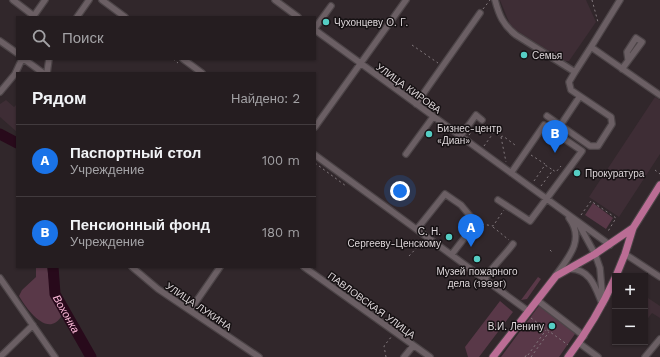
<!DOCTYPE html>
<html lang="ru">
<meta charset="utf-8">
<style>
body{margin:0;font-family:"Work Sans",sans-serif;background:#2d2629;color:#f1f3f6}
.controls{position:absolute;right:12px;bottom:12px;display:grid;overflow:hidden;border-radius:0px;box-shadow:0 1px 3px #0004}
.controls button{width:36px;height:36px;display:grid;place-items:center;padding:0;border:0;border-bottom:1px solid #423b3e;background:#251d20;color:#f1f3f6;font:20px sans-serif}
.you{position:absolute;left:400px;top:191px;width:14px;height:14px;margin:-10px;border:3px solid #fff;border-radius:50%;background:#1a73e8;box-shadow:0 0 0 6px #1a73e833}
.badge{display:grid;place-items:center;width:26px;height:26px;border-radius:50%;background:#1a73e8;color:#fff;font-size:13px;font-weight:700}
.pin{position:absolute;translate:-50% -33px;filter:drop-shadow(0 1px 2px #0008)}
.pin::after{content:'';position:absolute;top:21px;width:14px;height:12px;background:inherit;clip-path:polygon(0 0,100% 0,50% 100%)}
.list{margin:0;padding:0;list-style:none}
h2{display:flex;justify-content:space-between;align-items:center;height:52px;margin:0;padding:0 16px;font-size:17px}
h2 small{font-size:13px;font-weight:400;color:#a3a2a5}
.list li{display:grid;grid-template-columns:26px 1fr auto;gap:12px;align-items:center;box-sizing:border-box;height:72px;padding:0 16px;border-top:1px solid #423b3e}
.list b{display:block;font-size:15px;white-space:nowrap}
.list p{margin:0;font-size:13px;white-space:nowrap;color:#a3a2a5}
.list em{font-size:13px;font-style:normal;color:#a3a2a5}
.icon{flex:none;width:22px;height:22px;fill:none;stroke:currentColor;stroke-width:2;stroke-linecap:round;stroke-linejoin:round}
.map{position:relative;flex:none;width:660px;height:357px;overflow:hidden}
.search{position:absolute;background:#251d20;box-shadow:0 1px 3px #0004;left:16px;top:16px;width:300px;height:44px;display:flex;align-items:center;gap:10px;box-sizing:border-box;padding:0 14px;border-radius:0px;color:#a3a2a5;font-size:15px}
.panel{position:absolute;background:#251d20;box-shadow:0 1px 3px #0004;left:16px;top:72px;width:300px;height:196px;border-radius:0px}
.map>svg:first-child{display:block}
</style>
<div class="map">
<svg width="660" height="357" viewBox="0 0 660 357">
<rect width="100%" height="100%" fill="#31272b"/>
<path fill="#3e2d35" d="M500,0h86l10,22 -27,39h-4l-54,-34z
M655,97l5,3v54l-41,63 -30,-20z
M6,100l8,7 3,-3v28l-17,-15v-13z
M645,296l15,10v12l-8,-5 -7,9z"/>
<path fill="#593848" d="M593,203l20,15 -7,11 -21,-14z
M36,267h11l4,25 8,16 2,9c-14,21 -35,-9 -42,-21l3,-6 14,-13z
M538,277l3,2 -14,20 -6,1z
M500,301l13,11 -34,45h-11l-3,-10z
M541,303l36,28 -18,26h-58z"/>
<g fill="none" stroke-linecap="round" stroke-linejoin="round">
<g stroke="#280a1b" stroke-width="11">
<path d="M0,134l17,9"/>
<path id="s1" d="M53,267l2,27 36,63"/>
</g>
<defs>
<path id="minor" d="M13,0l21,16
M102,0l23,17
M275,0l23,17
M495,0c4,15 8,25 21,35l59,37 16,-25 69,48
M33,17l12,-17
M77,17l12,-17
M315,28l16,-22
M315,30l295,215
M0,41l17,12
M591,47l29,-47
M24,59l19,14
M183,59l19,14
M622,69l20,-27 -6,-4 -9,14 1,7
M47,73l2,-14
M0,92l15,-18 7,-15
M416,104l64,-91
M547,116l43,30h8l14,-22 -1,-7 -40,-27 -2,-8 6,-10
M560,126l20,-30
M315,127l91,-127
M460,137l16,-22 6,5
M406,154l27,-37
M315,155l213,156
M498,200l32,21 52,-70 -38,-26 -33,48
M578,223l17,31 5,14 3,35
M417,229l28,-35 16,11 15,18 -24,31
M625,254l35,23
M132,267l26,22 101,68
M304,267l126,90
M569,269c20,-1 26,17 32,32
M556,275c13,-18 29,-36 13,-57
M0,278l55,79
M485,278c9,-13 19,-22 28,-34
M537,300l47,36
M191,309l29,-42
M579,343l19,14
M0,357l33,-32
M404,357l9,-11
M645,357l15,-18"/>
<path id="major" d="M616,276l9,-22 8,-26 27,-43
M493,357l63,-81 39,-22 38,-26
M568,357c19,-25 34,-50 47,-79"/>
</defs>
<use href="#minor" stroke="#4c4447" stroke-width="8"/>
<use href="#major" stroke="#4c4447" stroke-width="9"/>
<path stroke="#837a7e" stroke-width="1" stroke-dasharray="2 3" stroke-linecap="butt" d="M592,0l6,22
M483,9l7,-9
M412,45l26,18
M173,59l5,4
M485,125l16,12 5,25
M469,135l8,-10
M501,137l2,-1 12,9
M484,146l10,-14
M531,155l14,9
M315,163l31,23
M655,170l5,4
M534,181l11,-16 8,5
M541,186l12,-16 3,2 5,-6
M581,215l10,-14 25,17 -9,15
M482,224l11,2 11,-16
M493,227l16,13
M550,250l3,3
M409,256l14,-15
M531,318l37,27
M386,357l-2,-11 8,-10
M525,357l2,-3 1,1 18,-25
M531,357l18,-25"/>
<use href="#minor" stroke="#6b5f64" stroke-width="5.5"/>
<use href="#major" stroke="#bb6d95" stroke-width="7"/>
</g>
<g fill="#55cec4" stroke="#161113" stroke-width="1.5">
<circle cx="326" cy="22" r="4"/>
<circle cx="524" cy="55" r="4"/>
<circle cx="429" cy="134" r="4"/>
<circle cx="577" cy="173" r="4"/>
<circle cx="449" cy="237" r="4"/>
<circle cx="477" cy="259" r="4"/>
<circle cx="552" cy="326" r="4"/>
</g>
<g text-anchor="middle" stroke-width="3" stroke-linejoin="round" paint-order="stroke">
<g font-size="10" fill="#ded7da" stroke="#161113" text-anchor="start">
<text x="334" y="26">Чухонцеву О. Г.</text>
<text x="532" y="59">Семья</text>
<text x="437" y="132">Бизнес-центр<tspan x="437" dy="12">«Диан»</tspan></text>
<text x="585" y="177">Прокуратура</text>
<text x="441" y="235" text-anchor="end">С. Н.<tspan x="441" dy="12">Сергееву-Ценскому</tspan></text>
<text x="477" y="275" text-anchor="middle">Музей пожарного<tspan x="477" dy="12">дела (1999г)</tspan></text>
<text x="544" y="330" text-anchor="end">В.И. Ленину</text>
</g>
<g font-size="10" fill="#ded7da" stroke="#161113">
<text transform="translate(409 88) rotate(36)" y="4">УЛИЦА КИРОВА</text>
<text transform="translate(372 305) rotate(36)" y="4">ПАВЛОВСКАЯ УЛИЦА</text>
<text transform="translate(199 306) rotate(34)" y="4">УЛИЦА ЛУКИНА</text>
</g>
<g font-size="11" font-style="italic" fill="#fcbad9" stroke="#161113">
<text dy="4" stroke="none"><textPath href="#s1" startOffset="50">Вохонка</textPath></text>
</g>
</g>
</svg>
<div class="controls">
<button>+</button>
<button>−</button>
</div>
<div class="you"></div>
<div class="pin badge" style="left:471px;top:247px">A</div>
<div class="pin badge" style="left:555px;top:153px">B</div>
<div class="search"><svg class="icon" aria-label="search" viewBox="0 0 24 24"><circle cx="10" cy="10" r="6"/><path d="M15 15l6 6"/></svg>Поиск</div>
<section class="panel">
<h2>Рядом<small>Найдено: 2</small></h2>
<ul class="list">
<li><span class="badge">A</span><div><b>Паспортный стол</b><p>Учреждение</p></div><em>100 m</em></li>
<li><span class="badge">B</span><div><b>Пенсионный фонд</b><p>Учреждение</p></div><em>180 m</em></li>
</ul>
</section>
</div>
